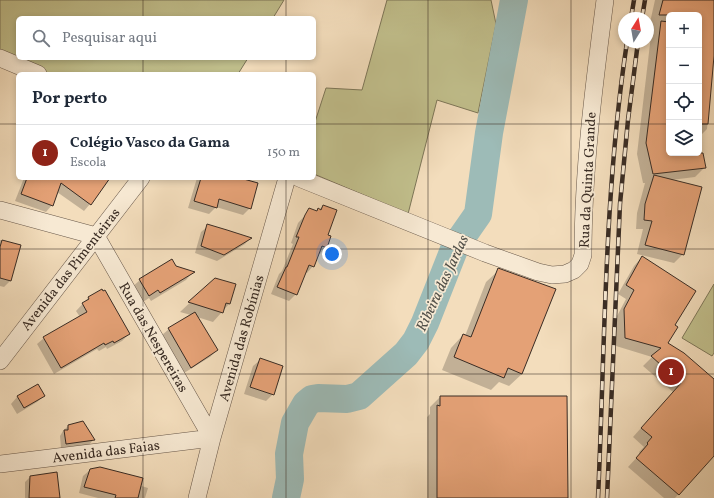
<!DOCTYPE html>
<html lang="pt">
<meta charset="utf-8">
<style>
body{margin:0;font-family:Vollkorn,serif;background:#f2f2f3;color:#1f2937}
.controls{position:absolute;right:12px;top:12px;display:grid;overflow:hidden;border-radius:6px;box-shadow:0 2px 6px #0003}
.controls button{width:36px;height:36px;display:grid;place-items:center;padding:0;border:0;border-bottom:1px solid #e0e1e3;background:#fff;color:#1f2937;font:20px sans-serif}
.compass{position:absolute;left:618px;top:12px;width:36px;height:36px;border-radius:50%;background:#fff;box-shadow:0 2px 6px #0003;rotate:11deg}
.you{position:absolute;left:332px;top:254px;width:14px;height:14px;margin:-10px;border:3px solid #fff;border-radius:50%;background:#1a73e8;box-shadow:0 0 0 6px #1a73e833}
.badge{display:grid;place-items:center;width:26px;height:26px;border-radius:50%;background:#8f2418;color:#fff;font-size:13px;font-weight:700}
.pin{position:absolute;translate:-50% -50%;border:2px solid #fff;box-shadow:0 1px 4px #0006}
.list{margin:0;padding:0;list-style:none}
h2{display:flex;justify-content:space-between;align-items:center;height:52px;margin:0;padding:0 16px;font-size:17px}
h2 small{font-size:13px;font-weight:400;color:#747a83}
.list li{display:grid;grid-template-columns:26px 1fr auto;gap:12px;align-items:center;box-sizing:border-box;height:56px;padding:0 16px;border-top:1px solid #e0e1e3}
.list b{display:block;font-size:15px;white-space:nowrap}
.list p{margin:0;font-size:13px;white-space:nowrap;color:#747a83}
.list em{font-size:13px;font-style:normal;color:#747a83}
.icon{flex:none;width:22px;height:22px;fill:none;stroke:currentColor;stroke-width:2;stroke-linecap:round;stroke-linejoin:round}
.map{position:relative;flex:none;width:714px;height:498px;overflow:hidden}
.search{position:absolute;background:#fff;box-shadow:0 2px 6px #0003;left:16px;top:16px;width:300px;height:44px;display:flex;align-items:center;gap:10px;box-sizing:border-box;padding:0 14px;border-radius:6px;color:#747a83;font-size:15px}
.panel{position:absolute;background:#fff;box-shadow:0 2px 6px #0003;left:16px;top:72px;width:300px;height:108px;border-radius:6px}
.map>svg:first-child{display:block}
</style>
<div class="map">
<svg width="714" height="498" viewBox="0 0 714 498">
<rect width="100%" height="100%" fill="#f3ddbc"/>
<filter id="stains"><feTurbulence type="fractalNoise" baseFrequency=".005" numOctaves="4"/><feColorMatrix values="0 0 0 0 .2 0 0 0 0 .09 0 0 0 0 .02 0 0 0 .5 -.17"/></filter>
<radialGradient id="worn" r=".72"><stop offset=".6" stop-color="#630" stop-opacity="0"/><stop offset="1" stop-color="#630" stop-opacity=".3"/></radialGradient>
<path fill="#c1bf8c" stroke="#7d7658" d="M0,0h284l-11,18h-255v40h230l-10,16h-210l-28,-13z
M387,0h104l5,24 -18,89 -41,-13 -29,114 -94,-40v-49l12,-37 36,2z
M714,284v69l-2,3 -30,-18z"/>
<path fill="#0003" fill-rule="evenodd" d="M655,0h59v57h-1l-6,72 -7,7 -1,6 6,25 -10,10 -24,3 12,74 -9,9 -37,-9 6,-25h-7l1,-16 8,-30h-2l-6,-29 15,-127h-3zM669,15h30v138h-30z
M24,178h77l-11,26 -6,7 -27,-19 -5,13 -6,7 -31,-11z
M197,178h40l13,30 -7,7 -27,-8 -7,7 -21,-6z
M323,206l4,29 -1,12 -6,7 -2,-1 -5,13 -6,7 -2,-1 -9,22 -7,7 -18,-7 8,-20 3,-3 11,-27 -2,-1 7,-20 12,-13 6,2z
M208,226l42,12 -5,6 -28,17 -22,-8 6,-21z
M0,240l20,6 -10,35 -6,6 -4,-1z
M642,257l32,68 -8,18 48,37v75l-39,43h-11l-36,-31 12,-13 -1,-2 5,-5 -11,-10 40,-45 -30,-26 9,-9 -36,-11v-28l10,-19 -8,-5 16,-28z
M175,267l18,5 -7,8 -35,21 -2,-3 -9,6 -9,-16 9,-8z
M499,270l23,104 -13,12 -10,-4 -8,8 -49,-20 9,-22 12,-13 2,1 21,-54z
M215,279l20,6 -6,19 -16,18 -16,-5 20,33 -7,7 -26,16 -22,-38 7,-6 22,-14 -11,-3z
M89,297l40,37 -7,7 -15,8 -1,-2 -7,4 -2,-2 -43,25 -17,-30 7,-6 36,-21 -4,-6z
M260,360l13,34 -7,7 -22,-7 9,-28z
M38,385l6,11 -7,6 -20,12 -6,-10 6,-7z
M440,397l127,101h-140v-81l3,-3v-7z
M83,422l10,18 -4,5 -28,3 -1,-12 3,-5 5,-5z
M90,470l58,18 -3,10h-47l-19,-5 4,-17z
M30,477l29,21h-34v-16z"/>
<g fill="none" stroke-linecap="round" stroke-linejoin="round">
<path stroke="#9dbbb7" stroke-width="28" d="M286,498l4,-19 -1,-25 6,-31 11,-19 6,-5 6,-1 29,1 12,-3 47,-42 10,-13 9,-18 30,-76 23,-33 11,-81 25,-133"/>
</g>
<path fill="#e4a176" stroke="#392c24" d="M663,0h51v56l-6,68h-9v-109h-40z
M661,21l8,1v131h34l3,15 -53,6 -7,-31z
M654,175l48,12 -18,68 -39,-10 7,-24 -8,-1 1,-16z
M27,178h83l-19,27 -30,-22 -8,23 -32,-12z
M201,178h39l18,5 -7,26 -32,-10 -2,9 -23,-7z
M323,205l14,5 -9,25 3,1 -4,12 -5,-2 -8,21 -5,-2 -12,30 -20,-8 9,-20h1l12,-30h-3l9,-22 4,-7 8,3 1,-3 3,2z
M207,224l20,6 25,8 -28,17 -23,-9z
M2,240l19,5 -10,36 -11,-3v-31z
M642,256l54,35 -21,34 3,2 -10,16 16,10 30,26v77l-35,39 -43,-37 12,-14 -1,-1 5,-6 -11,-9 40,-45 -30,-27 10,-8 -36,-10 -1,-29 10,-19 -8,-5z
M172,259l4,7 19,6 -35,21 -2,-3 -9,6 -10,-17z
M498,268l58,21 -34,85 -14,-6 -4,10 -50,-21 9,-23 8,3z
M215,278l21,6 -6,20 -4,-1 -3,10 -35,-11z
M102,289l1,2 2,-1 25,44 -16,9 -1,-2 -8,4 -1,-2 -43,25 -18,-31 42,-24 2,-1 -5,-9 7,-4 -1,-2z
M195,312l23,38 -27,18 -23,-40z
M260,358l23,8 -9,29 -24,-8z
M38,384l7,12 -21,12 -7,-12z
M440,396h127l1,102h-131v-93l3,1z
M83,421l12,19 -29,4 -2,-14h4v-5z
M100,467l43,11 -5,20h-23l1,-3 -32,-8 6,-18z
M57,472l3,26h-31l1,-22z"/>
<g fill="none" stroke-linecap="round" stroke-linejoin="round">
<defs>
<path id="minor" d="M0,58l38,16
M299,178l186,75 53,19 14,3 13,-1 9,-4 6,-6 3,-9c0,-86 11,-170 22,-255
M0,210l96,26 116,202 -212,26
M0,361l141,-183
M197,498l15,-60 75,-260"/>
</defs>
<use href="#minor" stroke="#68584a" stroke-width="18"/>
<use href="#minor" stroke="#f7e9d3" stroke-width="17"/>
<defs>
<path id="rail" d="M631,18l3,-18
M642,18l3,-18
M598,498c7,-152 6,-305 29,-456
M607,498l13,-294 8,-84 10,-78"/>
</defs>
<use href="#rail" stroke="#392c24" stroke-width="4.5"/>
<use href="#rail" stroke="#f7e9d3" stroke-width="3" stroke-dasharray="9" stroke-linecap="butt"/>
</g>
<path fill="none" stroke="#392c24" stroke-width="1" stroke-opacity="0.55" d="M143,0v18M286,0v18M428,0v498M571,0v498M143,58v16M286,58v16M0,124h18M314,124h355M699,124h15M143,178v320M286,178v320M0,249h714M0,374h714"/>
<g text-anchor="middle" stroke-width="3.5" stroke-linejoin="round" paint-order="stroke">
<g font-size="14" fill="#392c24" stroke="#f7e9d3">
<text transform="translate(587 180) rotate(-87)" y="5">Rua da Quinta Grande</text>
<text transform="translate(70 269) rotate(-52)" y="5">Avenida das Pimenteiras</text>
<text transform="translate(154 337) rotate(60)" y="5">Rua das Nespereiras</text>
<text transform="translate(241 338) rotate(-74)" y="5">Avenida das Robínias</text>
<text transform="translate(106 451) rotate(-7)" y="5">Avenida das Faias</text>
</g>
<g font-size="15" font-style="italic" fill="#525049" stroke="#f7e9d3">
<text transform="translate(442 283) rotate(-65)" y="5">Ribeira das Jardas</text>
</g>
</g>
<rect width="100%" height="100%" filter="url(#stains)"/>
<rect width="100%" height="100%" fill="url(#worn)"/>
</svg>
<div class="controls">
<button>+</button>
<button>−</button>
<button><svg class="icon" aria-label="locate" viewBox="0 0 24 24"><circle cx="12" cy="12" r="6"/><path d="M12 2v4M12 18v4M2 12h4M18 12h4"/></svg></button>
<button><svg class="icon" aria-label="layers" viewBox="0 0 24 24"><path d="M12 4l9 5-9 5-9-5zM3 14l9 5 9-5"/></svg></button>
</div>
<svg class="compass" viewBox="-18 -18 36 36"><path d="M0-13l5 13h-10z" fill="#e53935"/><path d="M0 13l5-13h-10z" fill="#747a83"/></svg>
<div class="you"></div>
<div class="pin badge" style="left:671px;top:372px">1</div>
<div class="search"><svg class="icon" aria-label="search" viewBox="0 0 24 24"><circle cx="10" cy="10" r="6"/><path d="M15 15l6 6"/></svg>Pesquisar aqui</div>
<section class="panel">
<h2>Por perto<small></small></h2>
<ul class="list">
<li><span class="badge">1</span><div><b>Colégio Vasco da Gama</b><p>Escola</p></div><em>150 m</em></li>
</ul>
</section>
</div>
